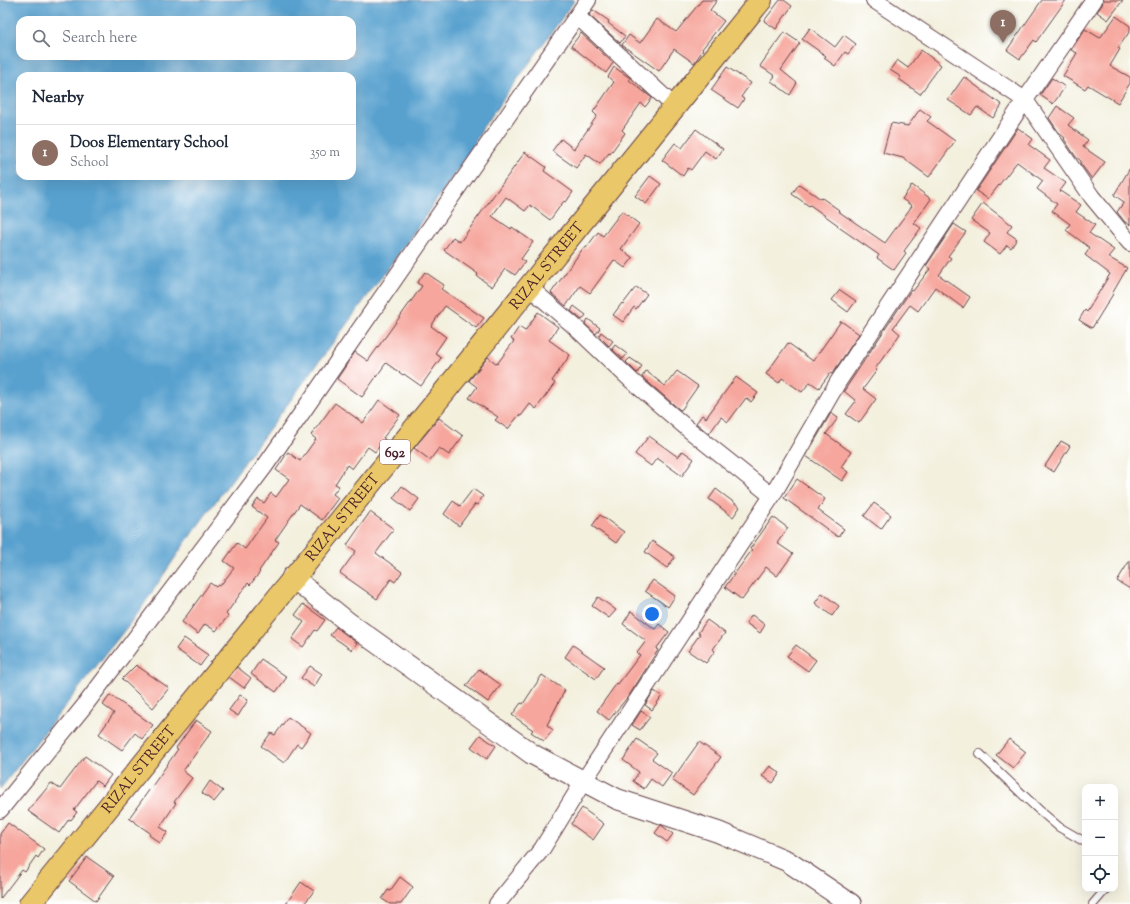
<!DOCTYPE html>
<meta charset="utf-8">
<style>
body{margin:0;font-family:"Sorts Mill Goudy",serif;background:#f2f2f3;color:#1f2937}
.controls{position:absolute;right:12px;bottom:12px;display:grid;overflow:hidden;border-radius:8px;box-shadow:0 4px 16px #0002}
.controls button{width:36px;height:36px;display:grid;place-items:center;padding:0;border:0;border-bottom:1px solid #e0e1e3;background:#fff;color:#1f2937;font:20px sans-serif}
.you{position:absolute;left:652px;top:614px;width:14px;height:14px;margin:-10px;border:3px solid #fff;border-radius:50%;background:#1a73e8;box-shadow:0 0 0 6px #1a73e833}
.badge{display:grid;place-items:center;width:26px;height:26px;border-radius:50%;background:#b5179e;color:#fff;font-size:13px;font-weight:700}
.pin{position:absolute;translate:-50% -33px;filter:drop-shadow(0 1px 2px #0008)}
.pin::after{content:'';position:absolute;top:21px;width:14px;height:12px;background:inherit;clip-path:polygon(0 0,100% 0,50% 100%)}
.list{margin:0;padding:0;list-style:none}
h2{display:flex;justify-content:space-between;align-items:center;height:52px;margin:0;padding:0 16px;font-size:17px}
h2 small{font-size:13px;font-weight:400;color:#747a83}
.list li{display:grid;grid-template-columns:26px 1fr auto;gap:12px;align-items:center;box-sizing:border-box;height:56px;padding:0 16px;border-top:1px solid #e0e1e3}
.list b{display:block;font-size:15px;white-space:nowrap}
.list p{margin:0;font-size:13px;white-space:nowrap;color:#747a83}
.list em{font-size:13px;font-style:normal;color:#747a83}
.icon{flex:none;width:22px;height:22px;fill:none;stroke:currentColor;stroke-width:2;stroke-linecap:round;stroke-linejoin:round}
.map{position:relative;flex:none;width:1130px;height:904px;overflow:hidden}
.search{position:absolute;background:#fff;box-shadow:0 4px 16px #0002;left:16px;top:16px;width:340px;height:44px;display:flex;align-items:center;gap:10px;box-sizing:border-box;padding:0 14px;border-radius:12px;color:#747a83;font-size:15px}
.panel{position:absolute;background:#fff;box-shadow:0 4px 16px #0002;left:16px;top:72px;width:340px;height:108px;border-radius:12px}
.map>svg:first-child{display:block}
</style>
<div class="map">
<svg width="1130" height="904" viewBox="0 0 1130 904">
<rect width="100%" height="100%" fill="#fff"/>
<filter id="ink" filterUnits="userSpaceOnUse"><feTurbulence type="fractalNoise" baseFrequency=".025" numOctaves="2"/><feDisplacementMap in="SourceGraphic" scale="8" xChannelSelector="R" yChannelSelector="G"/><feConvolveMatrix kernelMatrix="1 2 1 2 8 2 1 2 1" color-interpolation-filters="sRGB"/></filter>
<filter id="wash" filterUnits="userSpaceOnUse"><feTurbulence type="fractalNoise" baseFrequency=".012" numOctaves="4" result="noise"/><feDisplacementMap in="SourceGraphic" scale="16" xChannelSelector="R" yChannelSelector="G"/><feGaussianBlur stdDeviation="0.9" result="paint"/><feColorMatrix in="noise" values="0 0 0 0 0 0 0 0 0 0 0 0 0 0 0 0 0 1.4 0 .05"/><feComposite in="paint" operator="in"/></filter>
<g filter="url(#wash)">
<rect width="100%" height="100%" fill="#f3f0de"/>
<path fill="#59a1cf" stroke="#52607d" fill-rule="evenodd" d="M0,0h575l-92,127 -13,25 -70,100 -215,291 -47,70 -138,176zM20,20h332v36h-332zM20,76h332v100h-332z"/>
<g id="blocks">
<path fill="#f6a69c" d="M702,0h15l-7,10 14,11 -22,28 1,1 -9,13 -20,-14 -15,22 -37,-26 7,-10 11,8 17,-24 19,13z
M780,0h4l8,6 -16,23 -12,-8z
M1042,0h24l-30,42 -2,-2 -14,19 -13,-9z
M1103,0h20l-15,20 -11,-8 5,-7z
M593,10l16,11 -1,2 17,13 -5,7 -31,-28z
M1116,16l14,10v5l-12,17 2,1 -10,17 20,11v6l-12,20 -30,-18 -3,4 -22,-13 14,-23 -6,-3 14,-21 15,9z
M810,28l25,19 9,-12 12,9 -8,10 -3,-2 -10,14 -11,-8 2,-2 -24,-17z
M784,32l16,11 -19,27 16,13 -7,12 -19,-14 4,-5 -15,-10z
M581,33l32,30 -7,10 -35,-27z
M921,50l20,15 -21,29 -21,-15 2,-2 -11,-7 7,-10 11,8z
M614,67l16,11 -1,2 23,18 -7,9 -4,-4 -19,27 3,3 -15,21 -1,-1 -9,11 -14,-10 -10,14 -24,-17 9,-12 13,10 23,-33 -4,-4 21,-30 -6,-5z
M727,67l24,16 -10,14 3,2 -6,9 -27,-18z
M964,77l38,28 -9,13 -16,-11 -6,8 -23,-15z
M1052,78l13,9 -12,17 -13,-9z
M1057,106l17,12 -6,7 20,15 -5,7 22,15 -13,17 -12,-16 1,-2 -5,-4 -12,-18 1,-1 -5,-4 -11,-16z
M920,109l11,8 -4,4 28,20 -26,36 -26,-19 -20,-5 8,-30 17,3z
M1018,128l15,11 -4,6 21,15 -6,8 22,15 -6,8 21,14 -5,7 19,13 -6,8 25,17 -6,7 19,11 -15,26h1l-21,34 -13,-8 6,-10 2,2 23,-38 -25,-19 5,-7 -24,-18 4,-6 -18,-13 5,-7 -20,-15 6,-8 -26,-19 -29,37 -12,-8z
M696,129l27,20 -7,10 -11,-8 -14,19 -3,-2 -5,8 -21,-16 13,-17 7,5z
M525,152l21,15 -2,4 29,21 -7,10 -2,-1 -14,19 -20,-15 -5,6 -19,-14 -14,19 19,13 1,-2 21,15 -12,17 4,3 -10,13 -10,-6 -13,18 -15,-11 1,-2 -34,-24 9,-13 7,5z
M1130,168v57l-5,-3 -8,-10 7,-10 -10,-7z
M650,176l11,8 -15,20 -11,-8z
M799,184l22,15 1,-1 17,12 -1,1 47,32 27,-37 -10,-7 10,-14 19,14 -17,24 7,5 -17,23 2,2 -12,17 -17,-12 2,-3 -42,-29 1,-1 -28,-20 -1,1 -17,-12z
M983,203l29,22 -5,7 10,7 -6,9 -4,-3 -7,9 -16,-12 6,-9 -19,-13z
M622,211l17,13 -18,25 12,9 -8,10 -11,-8 -24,33 -10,-7 -14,20 -15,-13 33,-46 2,1 12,-16 5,4z
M954,224l12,8 -18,24 3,2 -12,17 31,22 -7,11 -28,-21 -17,24 -8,-6 -17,23 7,6 -25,35 2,1 -14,19 13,10 -17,24 -13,-9 10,-13 -12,-10 67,-101 2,1 17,-22 -4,-3z
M425,272l19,13 -3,4 43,29 -8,10 -31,-22 -14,20 15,11 -11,16 6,5 -20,28 -17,-12 -1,1 -17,-12 -24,34 -25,-18 18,-27 13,9 54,-75 -5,-3z
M636,287l11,7 -11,15 -2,-2 -11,15 -10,-7 9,-12 1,1z
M840,290l16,11 -8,11 -16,-12z
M574,306l12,9 -4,5 -11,-9z
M538,312l20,15 -9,13 21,15 -18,26 3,2 -19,26 -6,-5 -9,12 -2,-1 -11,14 -13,-9 3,-3 -29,-19 8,-11 -8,-6 19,-24 9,7 17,-23 -3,-2 8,-12 6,4z
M588,319l12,9 -4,6 -11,-10z
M841,321l18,13 -27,40 -2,-1 -11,15 -9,-6 -8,10 -20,-14 -3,5 -13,-9 22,-31 25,18z
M601,332l12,9 -4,5 -10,-10z
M615,345l12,9 -4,5 -11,-10z
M630,358l12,8 -5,7 -11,-11z
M646,371l19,15 12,-15 21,15 -16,23 -2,1 -38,-33z
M736,377l22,16 -7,9 -5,-4 -18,24 -7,-5 -12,17 -13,-11 6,-8 4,3z
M379,400l21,15 -17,23 2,1 -10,13 -7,-5 -16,22 -5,-4 -12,19 4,2 -6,8 5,4 -16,22 -22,-16 -25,36 4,2 -20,29 1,1 -10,13 -2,-2 -22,31 2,2 -12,15 -11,-7 -7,10 -16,-12 28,-39 6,4 2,-2 2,1 14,-18 -10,-7 13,-18 8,6 22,-31 -15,-11 6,-8 6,4 7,-10 5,4 13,-18 -13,-9 12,-18 12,9 16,-22 -5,-4 24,-32 28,20z
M831,413l7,5 -12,16 25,18 -10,15 7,5 -6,9 -36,-25z
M439,418l24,18 -14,19 -10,-7 -9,12 -16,-12z
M649,436l29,21 5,-6 11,8 -12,17 -25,-18 -6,8 -16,-12z
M1061,441l9,5 -16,26 -9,-6z
M797,479l28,20 -7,11 26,19 -6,8 -54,-39z
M402,486l17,13 -9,12 -17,-13z
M473,489l10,7 -6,9 -2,-1 -16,22 -15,-12 9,-13 7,5z
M716,489l24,18 -7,10 -24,-18z
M874,503l17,12 -10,14 -17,-13z
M370,512l24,17 -18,24 26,19 -7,10 -4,-3 -14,20 -37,-26 16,-22 -9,-6z
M600,515l24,17 -8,11 -24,-17z
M773,517l15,11 -11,15 16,11 -16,22 -11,-9 -24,33 -17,-13 27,-37 -2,-1z
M652,541l23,16 -8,11 -22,-16z
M1130,560v29l-13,-8z
M653,580l22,16 -7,11 -23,-16z
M822,593l17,13 -7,10 -17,-13z
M598,597l18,13 -7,8 -17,-12z
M303,604l22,16 -8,11 -2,-1 -12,17 -11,-8 12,-17 -9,-7z
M631,611l24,18 4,-5 10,8 -13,17 2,1 -28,44 -21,26 -12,-9 20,-28 1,1 22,-29 -3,-2 9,-12 -23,-17z
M752,615l13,10 -5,8 -14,-10z
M707,620l18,13 -12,16 2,2 -9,12 -18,-12 12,-17 -2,-1z
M336,627l21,16 -5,7 -22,-15z
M184,638l24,17 -8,11 -24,-17z
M573,645l31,22 -8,12 -31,-22z
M796,645l20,15 -8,11 -21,-15z
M261,659l26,18 -11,15 -25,-18z
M136,665l33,23 -16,20 -31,-29z
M310,666l12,8 -8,13 -13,-9z
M237,667l14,11 -7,10 -15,-11z
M479,669l22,16 -13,17 -22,-16z
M542,675l23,15 -18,35 6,5 -9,11 -13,-9 2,-2 -21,-15 9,-12 2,1z
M654,691l8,5 -10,14 -7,-5z
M110,695l43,30 -11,14 -7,-6 -13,17 -23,-16 15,-21 -11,-8z
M240,695l8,5 -10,16 -9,-6z
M641,711l9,6 -10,13 -8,-5z
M288,717l23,16 -10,14 -4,-3 -13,19 -23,-17 10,-13 4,2z
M196,720l16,11 -29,40 9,7 -18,24 2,1 -16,24 8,5 -8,11 -11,-8 1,-2 -21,-15 31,-43 18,-26 -2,-1z
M480,735l16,11 -9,13 -16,-12z
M637,739l20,14 -5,6 20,14 -10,14 -11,-8 -7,10 -11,-8 6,-9 -16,-12z
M1009,739l17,13 -13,16 -17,-13z
M699,742l22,15 -28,38 -21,-15z
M85,756l26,19 -8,11 -7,-5 -22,29 3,2 -6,8 -2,-1 -10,14 -31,-22 23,-28 9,6z
M770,766l10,7 -7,10 -11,-7z
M210,781l13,10 -9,11 -12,-9z
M582,808l22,16 -11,16 -22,-16z
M8,823l36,26 -6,9 -2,-2 -11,16 -3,-2 -22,29v-65z
M661,825l12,9 -6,8 -12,-9z
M87,857l27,19 -18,25 -27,-20z
M400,877l13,10 -12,17h-11l-8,-5 6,-9 2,1z
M301,882l13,9 -10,13h-18z"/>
</g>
</g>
<g filter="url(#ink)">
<use href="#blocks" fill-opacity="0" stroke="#633e46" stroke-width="1"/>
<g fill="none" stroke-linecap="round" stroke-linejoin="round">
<defs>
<path id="service" d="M980,754l58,55 21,18 26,15
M1093,904l13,-15"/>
<path id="minor" d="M874,0l151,100 67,97 38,46
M577,16l98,91
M529,287l44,38 59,56 56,48 84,67
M0,810l85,-105 180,-239 323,-466
M497,904l45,-55 41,-67 189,-286 66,-114 187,-282 69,-100"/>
<path id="tertiary" d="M292,577l57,46 183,131 85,45 101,33 69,29 64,43"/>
<g id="primary">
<path id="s1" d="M30,904c242,-302 488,-602 731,-904"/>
</g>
</defs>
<use href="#service" stroke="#633e46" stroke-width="10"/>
<use href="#minor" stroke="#633e46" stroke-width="18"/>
<use href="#tertiary" stroke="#633e46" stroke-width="22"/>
<use href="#primary" stroke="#633e46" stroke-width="24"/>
<use href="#service" stroke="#fff" stroke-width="8"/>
<use href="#minor" stroke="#fff" stroke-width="16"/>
<use href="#tertiary" stroke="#fff" stroke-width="20"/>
<use href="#primary" stroke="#eac769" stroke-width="22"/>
</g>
</g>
<g text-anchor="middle" stroke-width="4" stroke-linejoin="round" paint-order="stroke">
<rect fill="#fff" stroke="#80626b" stroke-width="1" x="380" y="440" width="30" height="24" rx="3"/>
<g font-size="14" font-weight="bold" fill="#4a1f2b">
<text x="395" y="457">692</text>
</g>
<g font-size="15" fill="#4a1f2b" stroke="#fff">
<text dy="5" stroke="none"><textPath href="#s1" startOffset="821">RIZAL STREET</textPath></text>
<text dy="5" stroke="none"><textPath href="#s1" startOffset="497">RIZAL STREET</textPath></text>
<text dy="5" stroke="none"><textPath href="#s1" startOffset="173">RIZAL STREET</textPath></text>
</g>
</g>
</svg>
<div class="controls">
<button>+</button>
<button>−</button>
<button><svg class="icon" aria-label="locate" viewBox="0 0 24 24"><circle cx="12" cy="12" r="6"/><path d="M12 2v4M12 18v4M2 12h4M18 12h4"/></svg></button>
</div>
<div class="you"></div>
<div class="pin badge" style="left:1003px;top:43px;background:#8d6e63">1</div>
<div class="search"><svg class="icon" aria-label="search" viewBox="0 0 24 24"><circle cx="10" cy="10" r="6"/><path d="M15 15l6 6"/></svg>Search here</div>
<section class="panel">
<h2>Nearby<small></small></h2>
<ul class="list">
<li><span class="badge" style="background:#8d6e63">1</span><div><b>Doos Elementary School</b><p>School</p></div><em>350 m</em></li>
</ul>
</section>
</div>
